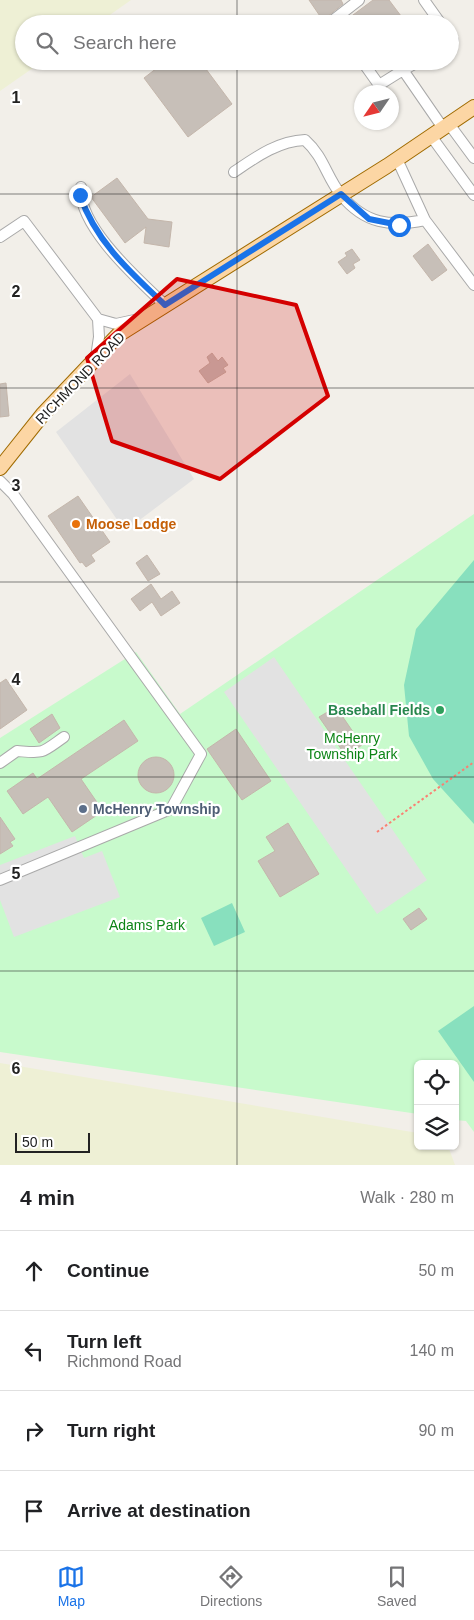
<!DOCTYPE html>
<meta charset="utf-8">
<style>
body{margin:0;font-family:Arial,sans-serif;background:#f6f6f6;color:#202124}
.controls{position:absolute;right:15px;bottom:15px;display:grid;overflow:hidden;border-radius:8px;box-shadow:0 1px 4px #0004}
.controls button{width:45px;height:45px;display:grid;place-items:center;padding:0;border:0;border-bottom:1px solid #e0e0e0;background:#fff;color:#202124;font:25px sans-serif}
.compass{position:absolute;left:354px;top:85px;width:45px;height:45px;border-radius:50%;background:#fff;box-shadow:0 1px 4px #0004;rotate:235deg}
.scale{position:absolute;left:15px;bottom:12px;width:75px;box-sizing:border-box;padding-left:5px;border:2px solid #222;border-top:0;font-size:14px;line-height:18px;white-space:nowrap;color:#222;-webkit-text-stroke:4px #fff;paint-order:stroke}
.stop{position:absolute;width:15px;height:15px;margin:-11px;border:4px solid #1a73e8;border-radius:50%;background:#fff}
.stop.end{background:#1a73e8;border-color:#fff;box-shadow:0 1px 5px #0008}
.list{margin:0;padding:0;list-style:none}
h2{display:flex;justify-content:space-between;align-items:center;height:65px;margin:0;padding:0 20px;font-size:21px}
h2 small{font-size:16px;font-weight:400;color:#757577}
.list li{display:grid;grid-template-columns:32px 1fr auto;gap:15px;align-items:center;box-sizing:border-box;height:80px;padding:0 20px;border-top:1px solid #e0e0e0}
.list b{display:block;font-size:19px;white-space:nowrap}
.list p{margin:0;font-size:16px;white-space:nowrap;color:#757577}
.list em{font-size:16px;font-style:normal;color:#757577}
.icon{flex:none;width:28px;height:28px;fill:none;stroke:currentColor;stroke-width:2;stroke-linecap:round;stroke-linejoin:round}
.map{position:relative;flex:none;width:474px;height:1165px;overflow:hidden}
.search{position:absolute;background:#fff;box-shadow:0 1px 4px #0004;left:15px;right:15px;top:15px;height:55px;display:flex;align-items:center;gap:12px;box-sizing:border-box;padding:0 18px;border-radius:28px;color:#757577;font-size:19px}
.sheet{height:385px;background:#fff}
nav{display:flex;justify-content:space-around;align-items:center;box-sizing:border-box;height:70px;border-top:1px solid #e0e0e0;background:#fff;font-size:14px;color:#757577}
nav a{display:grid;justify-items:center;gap:2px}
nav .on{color:#1a73e8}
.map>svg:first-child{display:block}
</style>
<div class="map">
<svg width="474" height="1165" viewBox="0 0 474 1165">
<rect width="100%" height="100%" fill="#f2efe9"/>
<path fill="#eef0d5" d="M0,0h131l-34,24h-73v37h19l-43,30z
M0,1063l418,70v13h30l7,19h-455z"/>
<path fill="#c8facc" d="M474,514v618l-8,-11 -11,-1v-56h-37v50l-418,-62v-314l136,-86 44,62z"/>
<path fill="#88e0be" d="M474,560v264l-41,-45 -24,-43 -5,-51 12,-56z
M232,903l13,29 -31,14 -13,-28z
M474,1006v76l-36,-51z"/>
<path fill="#e2e2e2" d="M130,374l64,105 -69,52 -69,-99z
M274,657l153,223 -50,34 -153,-222z
M75,836l9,22 18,-7 18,46 -106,40 -14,-37v-35z"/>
<path fill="#c7bfb8" stroke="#c4b6ab" d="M309,0h32l2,4 -15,12 -4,6z
M373,0h16l18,24h-66z
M166,61h34l32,43 -44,33 -44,-59z
M117,178l31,41 24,3 -3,25 -25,-4 2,-16 -21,16 -34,-46z
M428,244l19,26 -15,11 -19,-25z
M352,249l8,11 -7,4 2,4 -8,6 -9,-12 9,-6 -2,-3z
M212,353l6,8 4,-4 6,8 -5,3 3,4 -18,11 -9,-12 11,-8 -3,-6z
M6,383l3,33 -9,1v-33z
M78,496l32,46 -19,13 4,6 -9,6 -4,-5 -2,1 -32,-47z
M147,555l13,19 -12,7 -12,-18z
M151,584l10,15 11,-8 8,12 -19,13 -9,-14 -12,9 -9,-12z
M6,679l21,31 -27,19v-46z
M336,707l26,38 -16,11 -27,-39z
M52,714l8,14 -21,15 -9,-14z
M124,720l14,21 -57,38 22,32 -31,21 -24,-35 -25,17 -16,-23 26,-18 4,6z
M236,729l35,52 -29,19 -35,-51z
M138 775a18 18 0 1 1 36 0a18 18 0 1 1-36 0Z
M0,817l15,22 -5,3 3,4 -13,8z
M288,823l31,51 -39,23 -22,-36 17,-10 -9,-14z
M419,908l8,11 -16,11 -8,-11z"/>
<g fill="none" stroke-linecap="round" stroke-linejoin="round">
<defs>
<path id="minor" d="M424,0l17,24
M334,24l-2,-3 27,-21
M450,37l3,3 -3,1
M362,61l17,24 24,-15
M420,61l-17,9 40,58
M449,124l25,34
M431,136l43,59
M397,159l28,61 49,65
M234,172c22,-15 44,-31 71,-32 19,17 21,36 36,55 24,29 49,32 84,25
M81,187c-4,39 58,93 84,118
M0,237l24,-16 74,98 1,18 -3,20
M98,319l18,5 23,-5
M0,481l13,13 188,260 -30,55 -171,71
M0,763l17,-12c28,2 23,3 47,-14"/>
<path id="major" d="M0,468l43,-54 75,-79 269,-169 87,-59"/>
</defs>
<use href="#minor" stroke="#a9a9a9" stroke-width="12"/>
<use href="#major" stroke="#a06b00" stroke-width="16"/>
<path stroke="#fa8072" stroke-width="2" stroke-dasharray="2.5 2.5" stroke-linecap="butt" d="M377,832l97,-70"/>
<use href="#minor" stroke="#fff" stroke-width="10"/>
<use href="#major" stroke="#fcd6a4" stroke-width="14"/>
</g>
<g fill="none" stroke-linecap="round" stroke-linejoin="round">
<path stroke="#1a73e8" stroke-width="6" d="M80,195c15,46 51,78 85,110l176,-111 28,25 30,6"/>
</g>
<path fill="#d40000" fill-opacity="0.2" stroke="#d40000" stroke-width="4" stroke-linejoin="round" d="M177,279l119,26 32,91 -108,83 -108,-38 -25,-83z"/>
<path fill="none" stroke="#222" stroke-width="1" stroke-opacity="0.55" d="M237,0v24M237,61v1104M0,194h474M0,388h474M0,582h474M0,777h474M0,971h474"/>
<circle fill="#e8710a" stroke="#fff" stroke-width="2" cx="76" cy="524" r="5"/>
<circle fill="#2e9e5b" stroke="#fff" stroke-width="2" cx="440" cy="710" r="5"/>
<circle fill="#5c6f8a" stroke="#fff" stroke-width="2" cx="83" cy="809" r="5"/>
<g text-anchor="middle" stroke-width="4.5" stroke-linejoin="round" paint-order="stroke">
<g font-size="14" fill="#222" stroke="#fff">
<text transform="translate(80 378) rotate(-46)" y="5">RICHMOND ROAD</text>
</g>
<g font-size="14" font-weight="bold" fill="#c56008" stroke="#fff" text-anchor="start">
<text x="86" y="529">Moose Lodge</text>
</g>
<g font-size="14" font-weight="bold" fill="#27864d" stroke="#fff" text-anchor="end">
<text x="430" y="715">Baseball Fields</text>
</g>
<g font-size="14" fill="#0c8416" stroke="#fff">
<text x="352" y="743">McHenry<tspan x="352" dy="16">Township Park</tspan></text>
<text x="147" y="930">Adams Park</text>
</g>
<g font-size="14" font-weight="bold" fill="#4e5e75" stroke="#fff" text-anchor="start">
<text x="93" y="814">McHenry Township</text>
</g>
</g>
<g font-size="16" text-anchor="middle" font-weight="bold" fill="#222" stroke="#fff" stroke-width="4.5" stroke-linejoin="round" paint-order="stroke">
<text x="16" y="103">1</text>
<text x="16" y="297">2</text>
<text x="16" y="491">3</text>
<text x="16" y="685">4</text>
<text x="16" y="879">5</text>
<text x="16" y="1074">6</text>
</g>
</svg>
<div class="controls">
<button><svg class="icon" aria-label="locate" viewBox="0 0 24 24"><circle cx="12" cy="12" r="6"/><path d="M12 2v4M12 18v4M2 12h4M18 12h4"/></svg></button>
<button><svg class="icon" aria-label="layers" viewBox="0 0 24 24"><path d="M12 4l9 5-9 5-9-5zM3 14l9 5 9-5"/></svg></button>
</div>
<svg class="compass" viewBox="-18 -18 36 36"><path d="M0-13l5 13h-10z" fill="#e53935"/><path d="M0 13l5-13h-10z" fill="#757577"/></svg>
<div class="scale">50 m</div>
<div class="stop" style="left:399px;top:225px"></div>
<div class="stop end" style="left:80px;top:195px"></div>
<div class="search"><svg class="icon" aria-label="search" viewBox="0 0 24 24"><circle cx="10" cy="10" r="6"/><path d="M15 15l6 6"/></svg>Search here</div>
</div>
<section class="sheet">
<h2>4 min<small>Walk · 280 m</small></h2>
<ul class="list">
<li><svg class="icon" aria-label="ahead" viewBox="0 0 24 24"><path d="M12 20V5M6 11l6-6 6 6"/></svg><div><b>Continue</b></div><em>50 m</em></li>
<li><svg class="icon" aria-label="left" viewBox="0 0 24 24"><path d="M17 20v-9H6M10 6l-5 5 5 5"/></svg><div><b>Turn left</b><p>Richmond Road</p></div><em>140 m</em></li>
<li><svg class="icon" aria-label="right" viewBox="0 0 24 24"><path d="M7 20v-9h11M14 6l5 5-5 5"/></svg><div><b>Turn right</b></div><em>90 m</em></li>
<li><svg class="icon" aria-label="arrive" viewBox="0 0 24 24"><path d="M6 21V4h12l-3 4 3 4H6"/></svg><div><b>Arrive at destination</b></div></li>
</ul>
</section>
<nav>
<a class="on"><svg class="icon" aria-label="map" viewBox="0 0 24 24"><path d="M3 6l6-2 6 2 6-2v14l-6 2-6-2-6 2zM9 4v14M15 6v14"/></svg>Map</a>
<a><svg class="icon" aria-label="directions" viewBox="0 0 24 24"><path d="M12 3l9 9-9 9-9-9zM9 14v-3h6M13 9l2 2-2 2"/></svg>Directions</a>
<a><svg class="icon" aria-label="saved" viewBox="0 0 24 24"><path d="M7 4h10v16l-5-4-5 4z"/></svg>Saved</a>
</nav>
